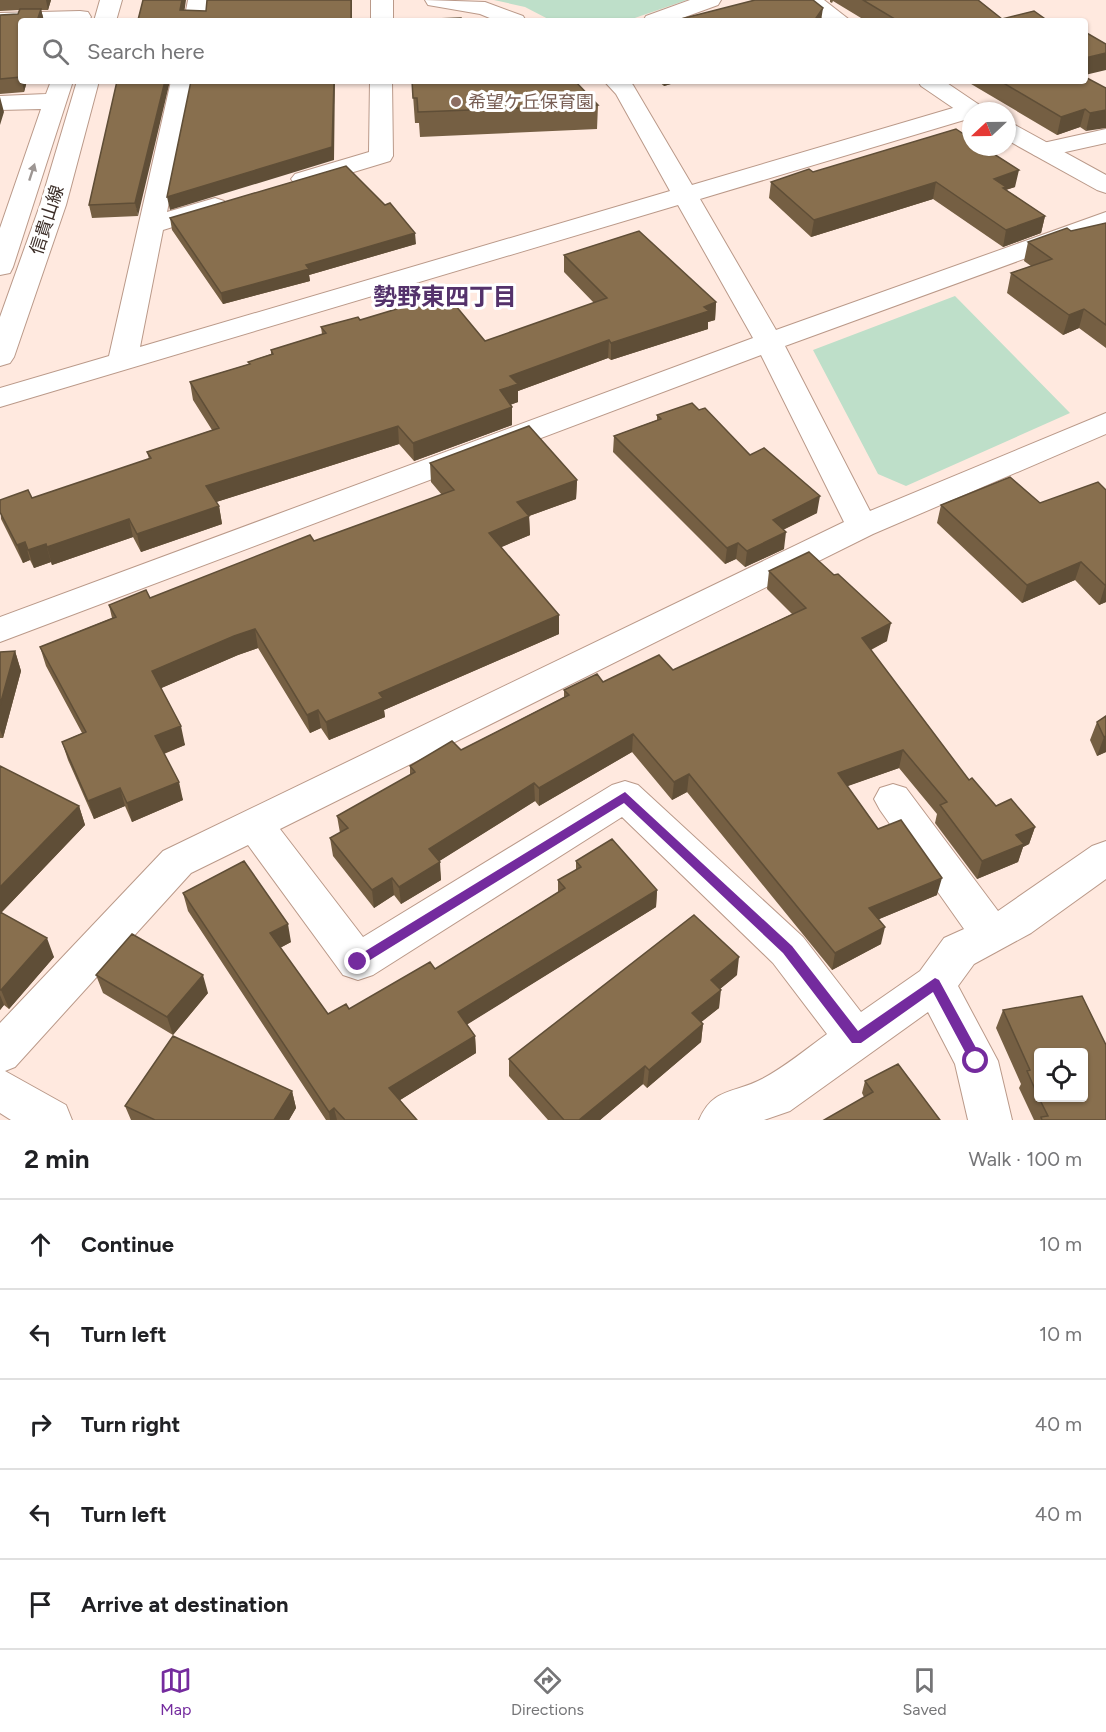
<!DOCTYPE html>
<meta charset="utf-8">
<style>
body{margin:0;font-family:Figtree,"Noto Sans JP",sans-serif;background:#f2f2f2;color:#202124}
.controls{position:absolute;right:18px;bottom:18px;display:grid;overflow:hidden;border-radius:6px;box-shadow:0 2px 4px #0004}
.controls button{width:54px;height:54px;display:grid;place-items:center;padding:0;border:0;border-bottom:2px solid #e0e0e0;background:#fff;color:#202124;font:30px sans-serif}
.compass{position:absolute;left:962px;top:102px;width:54px;height:54px;border-radius:50%;background:#fff;box-shadow:0 2px 4px #0004;rotate:248deg}
.stop{position:absolute;width:18px;height:18px;margin:-14px;border:4px solid #742b9e;border-radius:50%;background:#fff}
.stop.end{background:#742b9e;border-color:#fff;box-shadow:0 2px 6px #0008}
.list{margin:0;padding:0;list-style:none}
h2{display:flex;justify-content:space-between;align-items:center;height:78px;margin:0;padding:0 24px;font-size:26px}
h2 small{font-size:20px;font-weight:400;color:#757577}
.list li{display:grid;grid-template-columns:39px 1fr auto;gap:18px;align-items:center;box-sizing:border-box;height:90px;padding:0 24px;border-top:2px solid #e0e0e0}
.list b{display:block;font-size:22px;white-space:nowrap}
.list em{font-size:20px;font-style:normal;color:#757577}
.icon{flex:none;width:33px;height:33px;fill:none;stroke:currentColor;stroke-width:2;stroke-linecap:round;stroke-linejoin:round}
.map{position:relative;flex:none;width:1106px;height:1120px;overflow:hidden}
.search{position:absolute;background:#fff;box-shadow:0 2px 4px #0004;left:18px;right:18px;top:18px;height:66px;display:flex;align-items:center;gap:15px;box-sizing:border-box;padding:0 21px;border-radius:6px;color:#757577;font-size:22px}
.sheet{height:528px;background:#fff}
nav{display:flex;justify-content:space-around;align-items:center;box-sizing:border-box;height:84px;border-top:2px solid #e0e0e0;background:#fff;font-size:16px;color:#757577}
nav a{display:grid;justify-items:center;gap:3px}
nav .on{color:#742b9e}
.map>svg:first-child{display:block}
</style>
<div class="map">
<svg width="1106" height="1120" viewBox="0 0 1106 1120">
<rect width="100%" height="100%" fill="#ffe9df"/>
<path fill="#bedfc9" d="M494,0h193l-61,21h-74l-27,-14z
M955,296l115,117 -164,73 -28,-12 -65,-124z"/>
<g fill="none" stroke-linecap="round" stroke-linejoin="round">
<defs>
<path id="street" d="M188,0h22l-4,21h-22z
M371,0h22v21h-22z
M425,0l60,2 38,14 3,5h-29l-17,-7 -52,-9z
M690,0h31l-3,5 -44,16h-31l3,-5z
M80,11l8,1 3,5 -3,4h-67v5l-21,1v-14z
M51,81h22l-60,186 -3,6 -10,2v-47l41,-119 -41,1v-14l46,-2z
M171,81h22l-26,131 48,-14 9,3 4,5 -4,5 -61,19 -23,117 530,-156 -54,-97 -12,-13h25l4,4 59,100 271,-80 8,-2 8,2 4,5 -12,1v7l-271,81 76,131 330,-118v17l-321,117 85,165 236,-98v21l-233,100 -593,295 83,108 249,-152 13,-4 13,4 165,152 58,75 59,-41 24,-33 20,-9 -84,-119 -6,-11 6,-11 13,-4 13,4 92,123 94,-65 14,-5v38l-75,54 -57,31 -16,22 40,75 14,59h-44l-13,-56 -27,-52 -138,99 -26,9h-65c14,-33 35,-26 63,-41 23,-12 44,-30 65,-45l-54,-71 -151,-146 -249,158 -15,5 -15,-5 -95,-130 -57,28 -176,194 -10,4 61,34 6,15h-61l-11,-7v-90l163,-172 681,-329 -83,-167 -761,287v-25l753,-279 -75,-133 -678,202v-19l109,-32z
M370,81h22l1,75 -3,5 -86,26 -9,-3 -4,-5 4,-5 74,-22z
M1106,129v14l-63,14 -9,-2 -3,-5 3,-5z"/>
<path id="secondary" d="M100,0h22l-6,21h-22z
M799,0h25l27,21h-25z
M77,81h22l-33,124 -52,152 -4,6 -10,3v-49l40,-112z
M918,81h26l37,25 4,5h-14v7l-6,-2 -44,-30z
M1007,123l8,2 91,50v18l-9,-3 -90,-50z"/>
</defs>
<use href="#street" stroke="#ba9989" stroke-width="2"/>
<use href="#secondary" stroke="#ba9989" stroke-width="2"/>
<use href="#street" fill="#fff" fill-rule="evenodd"/>
<use href="#secondary" fill="#fff" fill-rule="evenodd"/>
</g>
<path fill="#755f43" fill-rule="evenodd" d="M0,0h51l-3,10h-7l3,11h-23v60h6l-3,11 -24,2v-79l18,-1 1,-4 -19,1z
M830,0h148l24,19 46,2h-182l-33,-20 -1,2 -2,-1z
M117,81l21,135 -46,2 -3,-13z
M412,81l186,24 -1,24 -177,8 -1,-14h-4z
M658,81h23l-17,5z
M966,81h119l21,7 -20,43 -6,-4 -23,8z
M813,172l202,15 -9,3 39,26 -4,17 -38,14 -70,-48 -122,38 -42,-39 2,-16z
M170,218l246,26 -107,31 1,6 -87,23 -51,-74z
M1106,223v125l-27,-20 -16,7 -56,-42 4,-20 20,-7 -7,-5 4,-19z
M564,255l152,47 -1,18 -7,2v7l-97,31 -3,-2 -90,33v11l-8,3 2,2v18l-98,36 -15,-17 -183,58 3,4 3,18 -81,28 -8,-15 -81,28 -1,-3 -17,6 -4,-8 -7,3 -22,-44 -1,-19 32,-2 117,-39 -2,-7 65,-22 -19,-30 -3,-18 59,-18 -1,-2 23,-8v-4l51,-16 -1,-7 39,-7 125,21 109,-38 -30,-31z
M699,410l118,103 -34,17 1,19 -39,18 -9,-8 -11,5 -112,-112 1,-16 43,-16v-5z
M430,463l147,17 -1,19 -47,17 1,19 -29,12 58,87 -175,76 1,7 -56,23 -8,-12 -11,5 -52,-85 -20,7 -77,33 24,57 -21,9 19,46 -51,22 -7,-16 -31,13 -26,-59 -6,-18 20,-9 -36,-67 -6,-19 72,-29 -3,-13 41,-7 164,-57 128,-46 -11,-13z
M1106,490v112l-7,3 -24,-25 -53,23 -85,-80 4,-18 99,-2z
M769,571l118,70 -16,9 98,130 27,26 39,21 -6,17 -6,3 -5,15 -41,17 -42,-56 2,-9 -38,-46 -52,18 31,43 59,66 -58,24 2,25 -49,26 -145,-178 -15,8 -40,-48 -93,54 -4,-5 -96,60 2,19 -40,24 -7,-9 -20,13 -41,-52 -3,-18 10,-5 -3,-17 73,-41v-9l51,-16 103,-53v-7l39,-8 70,-12 119,-56 -25,-25z
M15,651l6,20 -18,67h-3v-86z
M1106,716v36l-9,4 -7,-16 7,-18z
M0,766l79,40 6,19 -84,88 53,44 -45,52 -5,-4 -4,5z
M576,861l81,29 -1,17 -189,117 8,12 1,17 -76,47 17,20h-91l-138,-209 -5,-18 108,49 -11,6 48,66 21,-5 86,-40 123,-77v-12l18,-10z
M96,975l112,18 -35,42 -70,-42z
M737,975l-17,14 -1,19 -18,14 2,2 -2,18 -54,46 -4,-4 -43,36h-52l-39,-44v-17z
M1003,1010l103,110h-72l-15,-32 2,-4 -25,-56zM1038,1053l45,45h-45z
M865,1081l75,39 -76,-23 -2,-4z
M292,1091l4,17 -7,12h-158l-6,-14z"/>
<path fill="#5f4e37" d="M46,0h5l-3,10z
M182,0h4l-3,21 -3,-11z
M351,0h1v21h-1z
M823,8l-2,13h-7z
M41,9l3,12h-7z
M1106,53v17l-21,5v-17z
M22,81h5l-3,11z
M165,81h5l-32,135 -3,-13z
M334,81h1l-1,79 -164,50 -3,-13z
M664,81h17l-17,5z
M0,97l4,15 -4,13z
M1085,109l-5,18 -23,8 4,-18z
M1106,110v18l-20,3 4,-18z
M1019,170l-4,17 -10,3 -11,-11z
M936,182l-3,17 -122,38 3,-17z
M1045,216l-4,17 -38,14 3,-17z
M415,233l1,11 -107,31 1,6 -87,23 -2,-11 85,-28z
M716,302l-1,18 -7,2v7l-97,31v-17z
M1084,309l-5,19 -16,7 6,-20z
M609,340l-1,18 -90,33v11l-17,6 -1,-18 10,-14z
M512,407v18l-98,36 -1,-18z
M398,426l1,18 -189,60 -4,-18z
M577,480l-1,19 -47,17 1,19 -40,17 -1,-19 28,-31z
M820,496l-3,17 -47,23 3,-16z
M219,506l3,18 -81,28 -4,-18z
M129,519l4,18 -81,28 -5,-18z
M786,532l-2,17 -39,18 2,-16z
M25,542l5,18 -7,3 -6,-18z
M738,543l-2,16 -11,5 2,-16z
M46,544l5,18 -17,6 -6,-18z
M1081,562l-6,18 -53,23 5,-18z
M1105,586h1v16l-7,3z
M559,615v19l-175,76 1,7 -56,23 -3,-18 53,-29z
M891,623l-4,18 -29,15 4,-18z
M255,629l3,19 -20,7 -81,35 -5,-19 82,-35z
M15,651l6,20 -18,67 -3,-8v-25z
M318,710l3,18 -11,5 -3,-18z
M181,726l4,19 -25,10 -5,-19z
M633,734l-1,18 -93,54v-18z
M1106,736v16l-9,4 7,-19z
M903,750l-4,18 -65,23 4,-18z
M689,774l-2,18 -15,8 2,-18z
M179,782l4,18 -51,22 -5,-19z
M534,783l1,18 -105,66 -1,-18z
M120,788l5,18 -31,13 -6,-18z
M79,806l6,19 -85,89v-27z
M1035,827l-6,17 -6,3 -5,15 -41,17 5,-18 34,-26z
M440,862l1,18 -40,24 -2,-17z
M392,878l2,17 -20,13 -2,-18z
M942,878l-5,17 -72,30 4,-17z
M657,890l-1,17 -196,122 -2,-17z
M288,924l3,18 -17,9 -4,-18z
M885,927l-4,17 -49,26 3,-17z
M47,938l7,19 -45,52 -8,-19z
M739,957l-2,18 -28,23 2,-18z
M203,975l5,18 -35,42 -6,-18z
M721,990l-2,18 -29,23 2,-18z
M0,995l4,10 -4,5z
M703,1024l-2,18 -54,46 2,-18z
M475,1036l1,17 -84,52 -3,-17z
M645,1066l-2,18 -43,36h-21z
M292,1091l4,17 -7,12h-15z
M334,1108l3,12h-7l-1,-8z"/>
<path fill="#886f4e" stroke="#5f4e37" stroke-width="1.5" d="M143,0h39l-2,10 26,1 1,-11h144v21h-218v-1h5z
M755,0h58l10,8 -9,13h-141z
M863,0h115l24,19 32,-8 14,10h-150z
M20,9h21l-4,12h-16v56l-21,2v-64l18,-1z
M461,18v3h-52v-1z
M1085,32l21,12v9l-21,5z
M1085,77l21,11v22l-16,3 -5,-4 -24,8 -61,-36h85z
M117,81h48l-30,122 -46,2z
M191,81h143l-2,66 -165,50z
M412,81h163l23,24 -180,7 -1,-14h-4z
M956,129l15,10v8h12l36,23 -25,9 12,8 -3,1 42,28 -39,14 -70,-48 -122,38 -43,-38 38,-13 4,3z
M346,166l39,39 5,-2 25,30 -109,32 3,4 -88,24 -51,-75z
M1106,223v102l-22,-16 -15,6 -58,-42 41,-14 -24,-17 39,-14 4,3z
M639,231l77,71 -12,5 5,4 -98,32 -2,-3 -99,36 8,8 -18,6 12,17 -99,36 -15,-17 -192,60 13,20 -82,28 -8,-15 -82,28 -1,-3 -18,6 -3,-8 -8,3 -17,-33v-12l28,-10 4,8 119,-40 -4,-6 72,-24 -29,-46 60,-18 -2,-2 25,-8 -2,-4 55,-17 -5,-6 37,-10 2,3 86,-26 39,47 122,-43 -43,-43z
M692,403l7,7 6,-2 45,47 14,-7 56,48 -47,24 13,12 -39,19 -9,-8 -11,5 -113,-112 47,-17 -4,-4z
M529,426l48,54 -60,22 12,14 -40,17 70,82 -180,78 4,5 -57,24 -8,-12 -11,5 -52,-86 -21,7 -82,35 29,55 -26,10 24,46 -52,21 -7,-15 -32,13 -26,-59 24,-10 -46,-85 76,-30 -7,-12 37,-15 4,8 160,-63 4,6 140,-51 -24,-27z
M1010,477l30,26 58,-21 8,8v96l-25,-24 -54,23 -86,-80z
M809,552l25,23 4,-1 53,49 -29,15 107,142 3,-2 24,28 15,-7 24,28 -19,8 8,9 -42,17 -42,-56 7,-3 -44,-52 -65,23 40,56 23,-9 41,58 -73,30 16,19 -50,26 -146,-179 -15,8 -41,-48 -94,54 -5,-5 -105,66 11,13 -41,25 -7,-9 -20,12 -42,-52 18,-10 -11,-12 78,-44 -5,-6 42,-25 9,9 108,-55 -5,-5 33,-16 6,8 56,-27 14,15 133,-62 -37,-37z
M15,651l-15,54v-53z
M1106,716v20l-2,1 -7,-15z
M0,766l79,40 -79,81z
M612,839l45,51 -199,122 17,24 -86,52 28,32h-72l-11,-12 -5,4 -146,-219 61,-32 44,63 -18,9 58,81 18,-10 3,5 81,-47 5,7 130,-81 -7,-8 23,-13 -5,-6z
M0,912l47,26 -46,52h-1z
M694,915l45,42 -28,23 10,10 -29,23 11,11 -54,46 -4,-4 -66,54h-15l-55,-61z
M132,934l71,41 -36,42 -71,-42z
M1082,996l24,49v75h-64l-1,-3 7,-1 -9,-18h44v-45h-45v43l-11,-25 3,-1 -27,-60z
M173,1036l119,55 -18,29h-119l-30,-14z
M898,1064l42,56h-116l49,-28 -8,-11z"/>
<defs><path id="oneway-solid" d="M-6-.8H1V-3.2L6.5 0L1 3.2V.8H-6Z" transform="scale(1.5)"/></defs>
<use fill="#9d9693" href="#oneway-solid" transform="translate(32 172) rotate(-72)"/>
<path fill="#742b9e" d="M625,792l167,154 66,85 77,-53 4,2 42,77 1,4 -1,4h-9l-39,-73 -72,51h-9l-69,-90 -159,-150 -262,162h-8v-7z"/>
<circle fill="#8d6e63" stroke="#fff" stroke-width="2" cx="456" cy="102" r="6"/>
<g text-anchor="middle" stroke-width="6" stroke-linejoin="round" paint-order="stroke">
<g font-size="18" fill="#785e54" stroke="#fff" text-anchor="start">
<text x="468" y="108">希望ケ丘保育園</text>
</g>
<g font-size="18" fill="#3b2d27" stroke="#fff">
<text transform="translate(47 220) rotate(-72)" y="6">信貴山線</text>
</g>
<g font-size="24" font-weight="bold" fill="#54326b" stroke="#fff">
<text x="445" y="305">勢野東四丁目</text>
</g>
</g>
</svg>
<div class="controls">
<button><svg class="icon" aria-label="locate" viewBox="0 0 24 24"><circle cx="12" cy="12" r="6"/><path d="M12 2v4M12 18v4M2 12h4M18 12h4"/></svg></button>
</div>
<svg class="compass" viewBox="-18 -18 36 36"><path d="M0-13l5 13h-10z" fill="#e53935"/><path d="M0 13l5-13h-10z" fill="#757577"/></svg>
<div class="stop" style="left:976px;top:1061px"></div>
<div class="stop end" style="left:358px;top:962px"></div>
<div class="search"><svg class="icon" aria-label="search" viewBox="0 0 24 24"><circle cx="10" cy="10" r="6"/><path d="M15 15l6 6"/></svg>Search here</div>
</div>
<section class="sheet">
<h2>2 min<small>Walk · 100 m</small></h2>
<ul class="list">
<li><svg class="icon" aria-label="ahead" viewBox="0 0 24 24"><path d="M12 20V5M6 11l6-6 6 6"/></svg><div><b>Continue</b></div><em>10 m</em></li>
<li><svg class="icon" aria-label="left" viewBox="0 0 24 24"><path d="M17 20v-9H6M10 6l-5 5 5 5"/></svg><div><b>Turn left</b></div><em>10 m</em></li>
<li><svg class="icon" aria-label="right" viewBox="0 0 24 24"><path d="M7 20v-9h11M14 6l5 5-5 5"/></svg><div><b>Turn right</b></div><em>40 m</em></li>
<li><svg class="icon" aria-label="left" viewBox="0 0 24 24"><path d="M17 20v-9H6M10 6l-5 5 5 5"/></svg><div><b>Turn left</b></div><em>40 m</em></li>
<li><svg class="icon" aria-label="arrive" viewBox="0 0 24 24"><path d="M6 21V4h12l-3 4 3 4H6"/></svg><div><b>Arrive at destination</b></div></li>
</ul>
</section>
<nav>
<a class="on"><svg class="icon" aria-label="map" viewBox="0 0 24 24"><path d="M3 6l6-2 6 2 6-2v14l-6 2-6-2-6 2zM9 4v14M15 6v14"/></svg>Map</a>
<a><svg class="icon" aria-label="directions" viewBox="0 0 24 24"><path d="M12 3l9 9-9 9-9-9zM9 14v-3h6M13 9l2 2-2 2"/></svg>Directions</a>
<a><svg class="icon" aria-label="saved" viewBox="0 0 24 24"><path d="M7 4h10v16l-5-4-5 4z"/></svg>Saved</a>
</nav>
